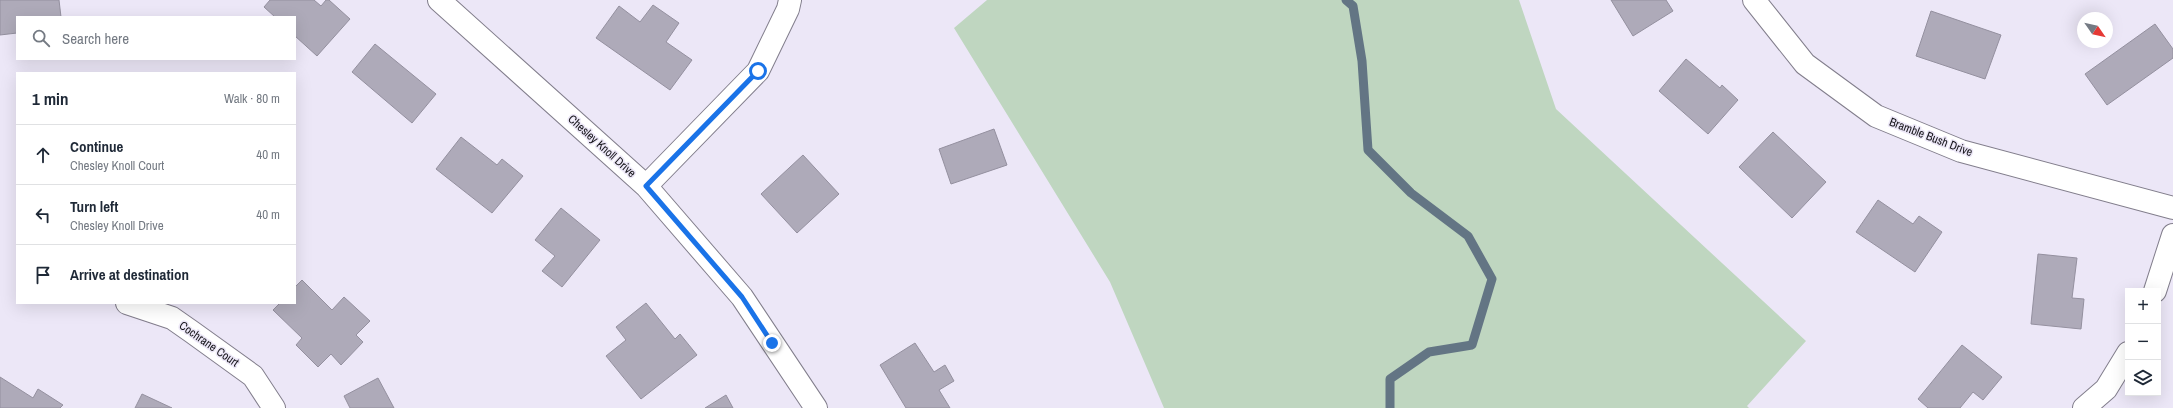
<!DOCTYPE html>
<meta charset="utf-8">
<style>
body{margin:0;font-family:"Archivo Narrow",sans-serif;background:#f2f2f3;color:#1f2937}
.controls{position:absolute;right:12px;bottom:12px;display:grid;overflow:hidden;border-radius:0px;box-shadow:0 4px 16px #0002}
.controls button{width:36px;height:36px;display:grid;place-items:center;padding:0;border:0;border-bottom:1px solid #e0e1e3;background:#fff;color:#1f2937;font:20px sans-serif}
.compass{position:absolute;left:2077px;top:12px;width:36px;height:36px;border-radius:50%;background:#fff;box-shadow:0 4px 16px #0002;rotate:124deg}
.stop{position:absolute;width:12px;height:12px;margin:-9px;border:3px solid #1a73e8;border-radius:50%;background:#fff}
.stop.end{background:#1a73e8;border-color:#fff;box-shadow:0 1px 4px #0008}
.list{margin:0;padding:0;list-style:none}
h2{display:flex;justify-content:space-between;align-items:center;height:52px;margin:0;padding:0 16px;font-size:17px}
h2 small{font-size:13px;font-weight:400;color:#747a83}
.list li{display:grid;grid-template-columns:26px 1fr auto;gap:12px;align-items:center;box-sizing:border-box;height:60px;padding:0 16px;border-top:1px solid #e0e1e3}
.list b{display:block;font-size:15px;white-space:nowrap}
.list p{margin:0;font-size:13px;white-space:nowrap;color:#747a83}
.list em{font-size:13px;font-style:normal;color:#747a83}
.icon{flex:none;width:22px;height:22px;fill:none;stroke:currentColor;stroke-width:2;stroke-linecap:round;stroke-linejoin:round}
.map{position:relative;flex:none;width:2173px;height:408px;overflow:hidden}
.search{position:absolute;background:#fff;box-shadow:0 4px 16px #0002;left:16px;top:16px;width:280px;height:44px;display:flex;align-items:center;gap:10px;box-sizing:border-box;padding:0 14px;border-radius:0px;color:#747a83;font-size:15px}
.panel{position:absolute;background:#fff;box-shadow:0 4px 16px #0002;left:16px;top:72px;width:280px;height:232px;border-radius:0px}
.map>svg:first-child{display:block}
</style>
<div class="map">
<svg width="2173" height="408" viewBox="0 0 2173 408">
<rect width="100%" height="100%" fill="#ece7f7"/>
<path fill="#bfd6c0" d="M987,0h532l37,109 250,232 -59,65 2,2h-585l-54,-126 -156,-254z"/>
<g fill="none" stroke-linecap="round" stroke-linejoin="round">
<path stroke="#637584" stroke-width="9" d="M1346,0l7,6 9,55 6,89 43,43 57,43 24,43 -20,66 -43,7 -39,27v29"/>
</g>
<path fill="#aeaab9" stroke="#94909f" d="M0,0h59l2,17h-44v16l-17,2z
M270,0h44l7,6 5,-6h3l21,19 -33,37 -22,-20v-19h-20l-11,-10z
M1611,0h55l7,11 -40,25z
M653,5l26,18 -13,19 26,18 -22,30 -74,-52 23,-32 21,16z
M1931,11l70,24 -16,44 -69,-23z
M2155,24l18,25v9l-66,47 -22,-31z
M375,44l61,50 -24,29 -60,-51z
M1686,59l34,29 2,-3 16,15 -30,34 -49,-43z
M994,129l13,36 -56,19 -12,-35z
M1773,132l53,50 -34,36 -53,-51z
M461,137l36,28 5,-6 21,17 -31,37 -56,-44z
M803,155l36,39 -42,39 -36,-39z
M1878,200l35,24 6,-8 23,16 -27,40 -59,-40z
M561,208l39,32 -38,47 -20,-16 13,-15 -20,-16z
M2038,254l39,4 -5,40 12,1 -3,30 -50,-5z
M302,280l30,30 12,-13 26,24 -14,14 7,7 -22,23 -10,-11 -13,13 -22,-22 6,-7 -29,-28 7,-7h15v-16z
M646,303l29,36 5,-5 17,21 -56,44 -35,-43 20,-16 -10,-13z
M915,343l19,29 11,-7 9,16 -15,9 11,18h-44l-26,-43z
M1962,345l40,32 -19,23 -10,-8 -13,16h-32l-10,-9z
M0,377l33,21 5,-9 25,16 -3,3h-60z
M378,378l16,30h-44l-6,-12z
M142,394l30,14h-37z
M726,395l7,13h-28z"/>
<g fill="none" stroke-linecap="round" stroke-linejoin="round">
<defs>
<path id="street" d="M439,0l207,186 96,111 74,111
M1754,0l51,64 71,52 85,35 212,57
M646,186l112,-115 30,-62 2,-9
M2155,291l18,-56
M127,303l45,15 20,14 61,44 21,32
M2084,408l22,-19 22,-36"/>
</defs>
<use href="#street" stroke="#827e8c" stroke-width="24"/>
<use href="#street" stroke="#fff" stroke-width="22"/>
</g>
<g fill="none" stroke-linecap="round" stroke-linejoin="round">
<path stroke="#1a73e8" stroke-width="5" d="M758,71l-112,115 96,111 30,46"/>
</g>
<g text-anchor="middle" stroke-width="3" stroke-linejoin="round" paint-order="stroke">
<g font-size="12" fill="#151419" stroke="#ece7f7">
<text transform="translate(1931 137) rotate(21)" y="4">Bramble Bush Drive</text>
<text transform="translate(602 146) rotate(42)" y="4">Chesley Knoll Drive</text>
<text transform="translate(209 344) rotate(35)" y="4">Cochrane Court</text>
</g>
</g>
</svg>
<div class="controls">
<button>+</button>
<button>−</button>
<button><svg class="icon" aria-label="layers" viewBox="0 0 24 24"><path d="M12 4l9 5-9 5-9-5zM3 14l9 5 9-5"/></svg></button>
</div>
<svg class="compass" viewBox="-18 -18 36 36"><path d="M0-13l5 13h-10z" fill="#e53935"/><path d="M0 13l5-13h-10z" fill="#747a83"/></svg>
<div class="stop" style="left:758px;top:71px"></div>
<div class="stop end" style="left:772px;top:343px"></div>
<div class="search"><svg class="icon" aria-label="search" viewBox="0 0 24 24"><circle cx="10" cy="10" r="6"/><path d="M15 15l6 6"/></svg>Search here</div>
<section class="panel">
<h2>1 min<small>Walk · 80 m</small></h2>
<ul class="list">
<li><svg class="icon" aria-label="ahead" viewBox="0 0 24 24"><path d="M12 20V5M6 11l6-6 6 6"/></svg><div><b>Continue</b><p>Chesley Knoll Court</p></div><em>40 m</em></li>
<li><svg class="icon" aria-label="left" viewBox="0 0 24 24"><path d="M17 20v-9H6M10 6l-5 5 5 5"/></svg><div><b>Turn left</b><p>Chesley Knoll Drive</p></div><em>40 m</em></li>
<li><svg class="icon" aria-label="arrive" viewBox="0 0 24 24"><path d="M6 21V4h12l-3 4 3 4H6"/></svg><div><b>Arrive at destination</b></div></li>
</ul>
</section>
</div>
